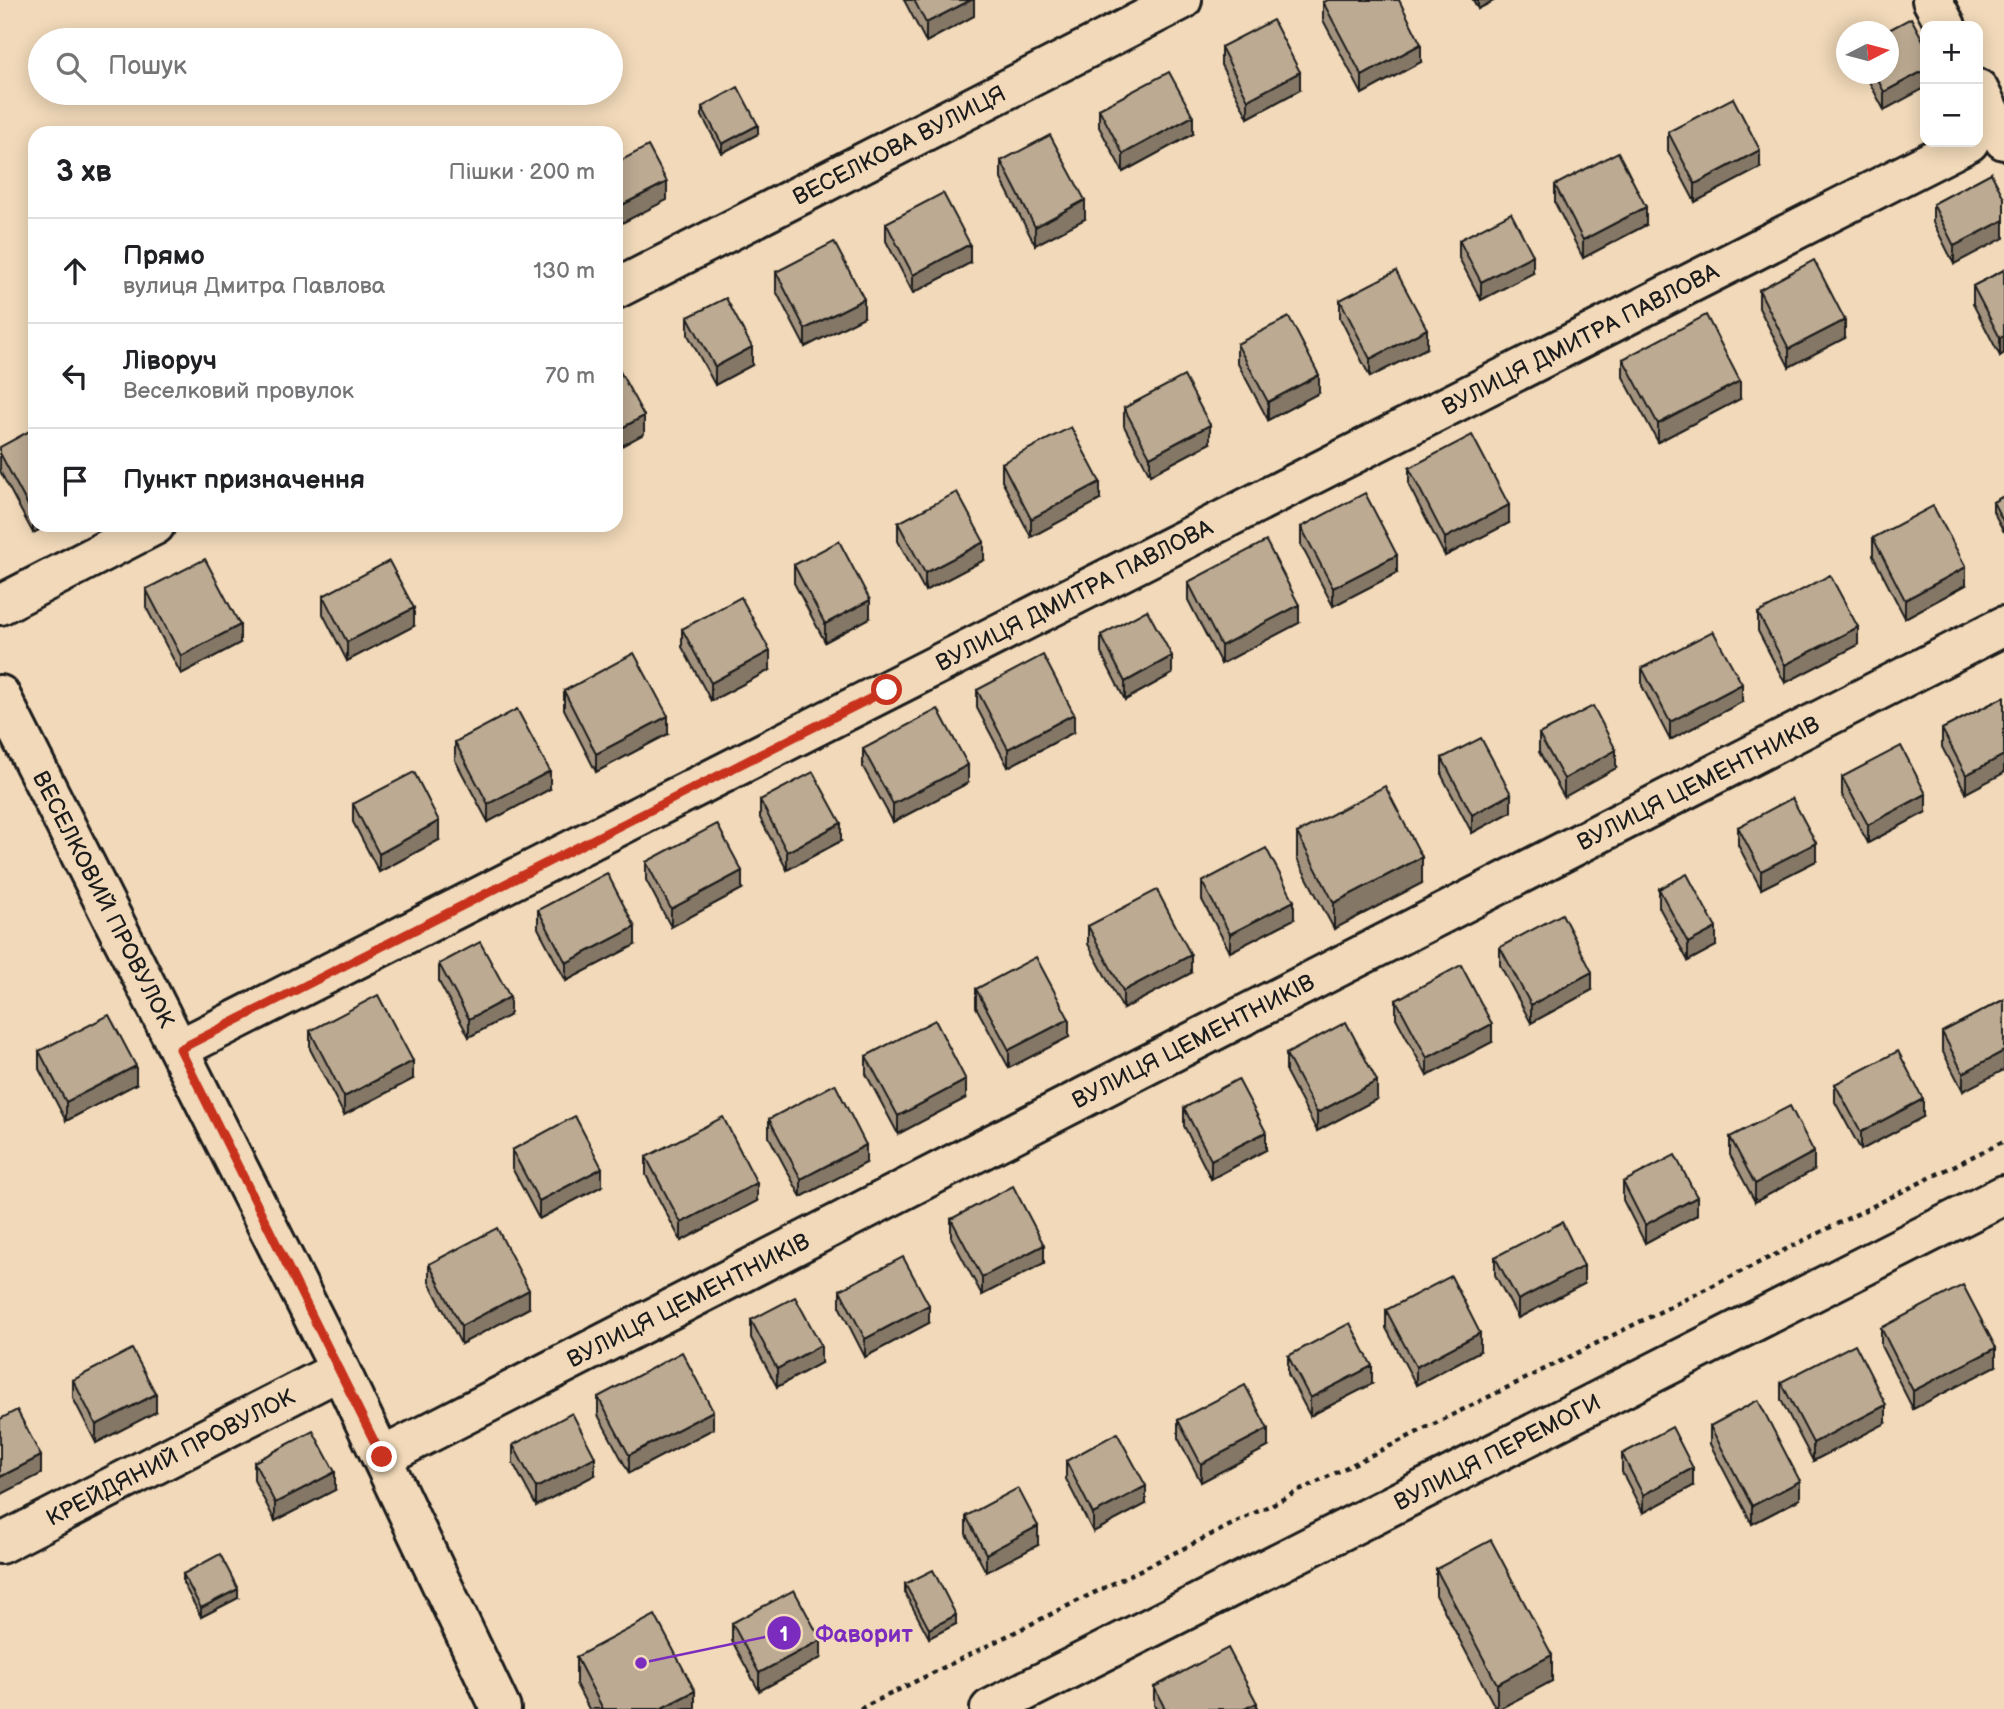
<!DOCTYPE html>
<html lang="uk">
<meta charset="utf-8">
<style>
body{margin:0;font-family:"Balsamiq Sans",sans-serif;background:#f2f2f2;color:#202124}
.controls{position:absolute;right:21px;top:21px;display:grid;overflow:hidden;border-radius:14px;box-shadow:0 4px 18px #0003}
.controls button{width:63px;height:63px;display:grid;place-items:center;padding:0;border:0;border-bottom:2px solid #e0e0e0;background:#fff;color:#202124;font:35px sans-serif}
.compass{position:absolute;left:1836px;top:21px;width:63px;height:63px;border-radius:50%;background:#fff;box-shadow:0 4px 18px #0003;rotate:84deg}
.stop{position:absolute;width:21px;height:21px;margin:-16px;border:5px solid #c8321e;border-radius:50%;background:#fff}
.stop.end{background:#c8321e;border-color:#fff;box-shadow:0 2px 7px #0008}
.list{margin:0;padding:0;list-style:none}
h2{display:flex;justify-content:space-between;align-items:center;height:91px;margin:0;padding:0 28px;font-size:30px}
h2 small{font-size:23px;font-weight:400;color:#757577}
.list li{display:grid;grid-template-columns:46px 1fr auto;gap:21px;align-items:center;box-sizing:border-box;height:105px;padding:0 28px;border-top:2px solid #e0e0e0}
.list b{display:block;font-size:26px;white-space:nowrap}
.list p{margin:0;font-size:23px;white-space:nowrap;color:#757577}
.list em{font-size:23px;font-style:normal;color:#757577}
.icon{flex:none;width:38px;height:38px;fill:none;stroke:currentColor;stroke-width:2;stroke-linecap:round;stroke-linejoin:round}
.map{position:relative;flex:none;width:2004px;height:1709px;overflow:hidden}
.search{position:absolute;background:#fff;box-shadow:0 4px 18px #0003;left:28px;top:28px;width:595px;height:77px;display:flex;align-items:center;gap:18px;box-sizing:border-box;padding:0 24px;border-radius:38px;color:#757577;font-size:26px}
.panel{position:absolute;background:#fff;box-shadow:0 4px 18px #0003;left:28px;top:126px;width:595px;height:406px;border-radius:21px}
.map>svg:first-child{display:block}
</style>
<div class="map">
<svg width="2004" height="1709" viewBox="0 0 2004 1709">
<rect width="100%" height="100%" fill="#f1d9b9"/>
<filter id="ink" filterUnits="userSpaceOnUse"><feTurbulence type="fractalNoise" baseFrequency=".0143" numOctaves="2"/><feDisplacementMap in="SourceGraphic" scale="14" xChannelSelector="R" yChannelSelector="G"/><feConvolveMatrix kernelMatrix="1 2 1 2 8 2 1 2 1" color-interpolation-filters="sRGB"/></filter>
<g filter="url(#ink)">
<g fill="none" stroke-linecap="round" stroke-linejoin="round">
<defs>
<path id="minor" d="M1932,0l14,26
M1978,89l26,51
M616,289l566,-289
M0,605l155,-80
M0,695l340,675 161,339
M179,1049l1790,-907
M382,1457l1622,-831
M0,1544l340,-174"/>
<path id="major" d="M990,1709l1014,-514"/>
</defs>
<use href="#minor" stroke="#1c1c1c" stroke-width="44"/>
<use href="#major" stroke="#1c1c1c" stroke-width="44"/>
<path stroke="#1c1c1c" stroke-width="4.5" stroke-dasharray="5 5" stroke-linecap="butt" d="M860,1709l1144,-568"/>
<use href="#minor" stroke="#f1d9b9" stroke-width="38"/>
<use href="#major" stroke="#f1d9b9" stroke-width="38"/>
</g>
<path fill="#a2927e" stroke="#1c1c1c" stroke-width="2" d="M904,0h70v16l-48,26z
M1473,0h22l-17,9z
M1323,2l98,60 -59,32 -39,-74z
M1221,47l79,43 -52,28 -27,-53z
M1865,74h23l-4,36z
M702,107l56,27 -36,19 -20,-37z
M1099,109l94,25 -70,38 -24,-45z
M1668,132l92,36 -65,34 -27,-51z
M1001,161l84,58 -50,26 -34,-66z
M1991,173l-37,91 -21,-42v-18z
M1555,185l91,40 -63,33 -28,-55z
M886,223l84,40 -57,30 -27,-52z
M1459,240l74,33 -52,27 -22,-42z
M2004,270v83l-4,3 -27,-52v-18z
M776,272l88,45 -59,30 -29,-56z
M1759,290l86,48 -56,29 -30,-59z
M1340,300l87,48 -57,29 -30,-59z
M688,317l64,48 -37,20 -27,-50z
M1237,344l82,49 -51,27 -31,-58z
M1623,359l117,40 -82,43 -35,-65z
M1124,408l86,35 -60,32 -26,-49z
M35,428v97h13l-15,8 -33,-62v-18z
M1002,463l98,37 -69,37 -29,-56z
M1409,468l100,55 -64,33 -36,-70z
M2004,496v36l-11,-21v-9z
M898,523l86,37 -59,31 -27,-50z
M1301,527l96,46 -64,33 -32,-61z
M1873,538l93,47 -61,33 -32,-62z
M794,565l76,53 -45,24 -31,-59z
M1188,582l111,41 -78,41 -33,-64z
M146,589l94,54 -59,31 -35,-67z
M323,596l91,30 -67,35 -24,-47z
M1758,613l100,32 -73,38 -27,-52z
M682,629l88,41 -59,31 -29,-54z
M1101,635l71,39 -47,26 -24,-47z
M1642,668l100,34 -72,38 -28,-54z
M977,690l97,42 -66,35 -31,-59z
M564,691l104,43 -72,38 -32,-63z
M2004,697l-38,96 -24,-46v-18z
M1539,734l77,34 -52,29 -25,-45z
M455,742l95,47 -62,33 -33,-62z
M863,749l105,34 -75,39 -30,-55z
M1442,758l69,54 -39,21 -30,-57z
M1842,777l84,35 -58,31 -26,-48z
M760,800l81,41 -54,29 -27,-52z
M353,804l86,36 -60,32 -26,-50z
M1738,827l78,34 -55,28 -23,-44z
M1297,833l125,50 -88,46 -37,-70z
M646,862l96,27 -71,38 -25,-47z
M1202,882l92,37 -64,33 -28,-52z
M1659,889l57,57 -28,15 -29,-54z
M538,910l97,35 -69,36 -28,-53z
M1088,926l103,47 -68,36 -35,-65z
M1500,947l92,43 -61,33 -31,-58z
M439,964l71,51 -41,22 -30,-55z
M976,989l93,48 -60,31 -33,-61z
M1396,1000l96,42 -65,34 -31,-58z
M2003,1000l-40,91 -21,-41v-18z
M310,1031l103,48 -69,36 -34,-66z
M39,1051l97,33 -70,37 -27,-52z
M1286,1054l91,45 -60,32 -31,-59z
M866,1056l100,42 -68,36 -32,-60z
M1835,1084l88,33 -62,33 -26,-48z
M1184,1108l82,42 -55,29 -27,-53z
M769,1119l97,44 -65,34 -32,-60z
M1730,1137l84,33 -59,32 -25,-47z
M512,1150l90,36 -63,33 -27,-51z
M646,1157l111,44 -76,40 -35,-66z
M1623,1182l74,33 -52,28 -22,-43z
M951,1219l93,44 -62,32 -31,-58z
M1495,1257l89,27 -66,34 -23,-43z
M429,1264l100,44 -68,36 -32,-62z
M840,1290l89,33 -64,34 -25,-49z
M1386,1310l94,41 -64,34 -30,-57z
M751,1320l70,43 -44,24 -26,-49z
M1881,1328l115,38 -83,43 -32,-63z
M1288,1356l84,28 -62,32 -22,-42z
M73,1380l83,32 -60,31 -23,-45z
M1781,1382l105,41 -73,38 -32,-61z
M598,1397l115,32 -84,44 -31,-58z
M1178,1420l90,27 -67,35 -23,-44z
M1710,1426l90,73 -48,25 -42,-80z
M513,1445l82,30 -59,31 -23,-43z
M1622,1454l71,32 -50,27 -21,-41z
M1066,1461l80,43 -53,28 -27,-53z
M254,1462l81,28 -60,31 -21,-41z
M966,1516l72,29 -52,27 -20,-38z
M1436,1569l116,112 -53,28h-3l-60,-114z
M183,1574l55,24 -37,19 -18,-34z
M905,1584l51,40 -27,14 -24,-45z
M732,1623l89,35 -62,33 -27,-50z
M576,1657l119,52h-106l-13,-25z
M1154,1687l103,22h-101l-2,-4z"/>
<path fill="#847766" stroke="#1c1c1c" stroke-width="2" d="M971,0h3v16l-48,26v-19z
M1478,0h17l-17,9z
M1421,44v18l-59,32v-18z
M1925,70v18l-41,22v-18z
M1300,72v18l-52,28v-18z
M1193,116v18l-70,38v-18z
M758,125v9l-36,19v-9z
M1760,150v18l-65,34v-18z
M667,182v18l-51,26v-18z
M1085,200v19l-50,26v-18z
M1646,207v18l-63,33v-18z
M2004,220v18l-50,26v-18z
M970,244v19l-57,30v-18z
M1533,255v18l-52,27v-18z
M864,299v18l-59,30v-18z
M1845,320v18l-56,29v-18z
M1427,329v19l-57,29v-18z
M2004,335v18l-4,3v-18z
M752,347v18l-37,20v-18z
M1319,375v18l-51,27v-18z
M1740,381v18l-82,43v-18z
M644,416v18l-28,15v-18z
M1210,425v18l-60,32v-18z
M1100,482v18l-69,37v-18z
M1509,505v18l-64,33v-18z
M35,514v11h13l-15,8v-18z
M984,542v18l-59,31v-18z
M1397,555v18l-64,33v-18z
M1966,567v18l-61,33v-18z
M870,600v18l-45,24v-18z
M1299,605v18l-78,41v-18z
M414,608v18l-67,35v-19z
M240,625v18l-59,31v-18z
M1858,627v18l-73,38v-18z
M770,651v19l-59,31v-18z
M1172,656v18l-47,26v-18z
M1742,684v18l-72,38v-18z
M1074,714v18l-66,35v-18z
M668,716v18l-72,38v-18z
M1616,750v18l-52,29v-18z
M2004,755v18l-38,20v-18z
M968,765v18l-75,39v-18z
M550,771v18l-62,33v-18z
M1511,794v18l-39,21v-18z
M1926,794v18l-58,31v-18z
M439,821v19l-60,32v-18z
M841,823v18l-54,29v-18z
M1816,843v18l-55,28v-18z
M1422,857v26l-88,46v-26z
M742,871v18l-71,38v-18z
M1294,901v18l-64,33v-18z
M635,927v18l-69,36v-18z
M1716,928v18l-28,15v-18z
M1191,955v18l-68,36v-18z
M1592,972v18l-61,33v-18z
M510,997v18l-41,22v-18z
M1069,1019v18l-60,31v-18z
M1492,1024v18l-65,34v-18z
M2004,1051v19l-41,21v-18z
M413,1061v18l-69,36v-18z
M136,1066v18l-70,37v-19z
M966,1080v18l-68,36v-18z
M1377,1081v18l-60,32v-18z
M1923,1099v18l-62,33v-18z
M1266,1132v18l-55,29v-19z
M866,1145v18l-65,34v-18z
M1814,1152v18l-59,32v-18z
M602,1168v18l-63,33v-18z
M757,1183v18l-76,40v-18z
M1697,1197v18l-52,28v-18z
M1044,1245v18l-62,32v-18z
M1584,1266v18l-66,34v-18z
M529,1290v18l-68,36v-18z
M929,1305v18l-64,34v-18z
M1480,1333v18l-64,34v-18z
M821,1345v18l-44,24v-18z
M1996,1348v18l-83,43v-18z
M1372,1366v18l-62,32v-18z
M156,1394v18l-60,31v-18z
M1886,1405v18l-73,38v-18z
M713,1411v18l-84,44v-18z
M1268,1429v18l-67,35v-18z
M41,1456v18l-41,21v-18z
M595,1457v18l-59,31v-18z
M1693,1468v18l-50,27v-18z
M335,1472v18l-60,31v-18z
M1800,1481v18l-48,25v-18z
M1146,1486v18l-53,28v-18z
M1038,1526v19l-52,27v-18z
M238,1589v9l-37,19v-9z
M956,1615v9l-27,14v-9z
M821,1640v18l-62,33v-18z
M1552,1655v26l-53,28h-2v-25z
M695,1691v18h-35z
M1257,1703v6h-13z"/>
<path fill="#bcaa92" stroke="#1c1c1c" stroke-width="2" d="M914,0h57l-45,23z
M1328,0h71l22,44 -59,32 -39,-74z
M1911,18l14,26v26l-41,22 -9,-18h13v-42h-3z
M1273,20l27,52 -52,28 -27,-53z
M1169,72l24,44 -70,38 -24,-45z
M738,87l20,38 -36,19 -20,-37z
M1733,98l27,52 -65,34 -27,-52z
M1050,135l35,65 -50,27 -34,-66z
M648,146l19,36 -51,26v-45z
M1618,152l28,55 -63,33 -28,-55z
M1991,173l13,25v22l-50,26 -21,-42z
M943,193l27,51 -57,31 -27,-52z
M1511,213l22,42 -52,27 -22,-42z
M834,242l30,57 -59,30 -29,-57z
M1814,260l31,60 -56,29 -30,-59z
M2004,270v65l-4,3 -27,-52z
M1396,271l31,58 -57,30 -30,-59z
M726,298l26,49 -37,20 -27,-50z
M1706,315l34,66 -82,43 -35,-65z
M1289,317l30,58 -51,27 -31,-58z
M616,364l28,52 -28,15z
M1184,376l26,49 -60,32 -26,-49z
M1071,427l29,55 -69,37 -29,-56z
M35,428v86l-2,1 -33,-62v-6z
M1472,435l37,70 -64,33 -36,-70z
M957,492l27,50 -59,31 -27,-50z
M1365,493l32,62 -64,33 -32,-61z
M2004,496v27l-11,-21z
M1933,506l33,61 -61,33 -32,-62z
M839,541l31,59 -45,24 -31,-59z
M1266,541l33,64 -78,41 -33,-64z
M205,559l35,66 -59,31 -35,-67z
M389,561l25,47 -67,34 -24,-46z
M1830,575l28,52 -73,38 -27,-52z
M741,597l29,54 -59,32 -29,-54z
M1147,610l25,46 -47,26 -24,-47z
M1713,631l29,53 -72,38 -28,-54z
M634,653l34,63 -72,38 -32,-63z
M1043,655l31,59 -66,35 -31,-59z
M2004,697v58l-38,20 -24,-46z
M1593,706l23,44 -52,29 -25,-45z
M517,709l33,62 -62,33 -33,-62z
M938,709l30,56 -75,39 -30,-55z
M1481,738l30,56 -39,21 -30,-57z
M1901,746l25,48 -58,31 -26,-48z
M414,772l25,49 -60,33 -26,-50z
M813,772l28,51 -54,29 -27,-52z
M1385,786l37,71 -88,46 -37,-70z
M1792,798l24,45 -55,28 -23,-44z
M717,824l25,47 -71,38 -25,-47z
M1266,848l28,53 -64,33 -28,-52z
M607,873l28,54 -69,36 -28,-53z
M1687,874l29,54 -28,15 -29,-54z
M1157,890l34,65 -68,36 -35,-65z
M1562,914l30,58 -61,33 -31,-58z
M480,942l30,55 -41,22 -30,-55z
M1036,957l33,62 -60,31 -33,-61z
M1461,965l31,59 -65,34 -31,-58z
M378,995l35,66 -69,36 -34,-66z
M2003,1000l1,3v48l-41,22 -21,-41z
M109,1015l27,51 -70,36 -27,-51z
M935,1020l31,60 -68,36 -32,-60z
M1346,1022l31,59 -60,32 -31,-59z
M1898,1051l25,48 -62,33 -26,-48z
M1238,1079l28,53 -55,28 -27,-52z
M835,1084l31,61 -65,34 -32,-60z
M1790,1106l24,46 -59,32 -25,-47z
M575,1116l27,52 -63,33 -27,-51z
M723,1117l34,66 -76,40 -35,-66z
M1675,1155l22,42 -52,28 -22,-43z
M1013,1186l31,59 -62,32 -31,-58z
M1562,1222l22,44 -66,34 -23,-43z
M497,1228l32,62 -68,36 -32,-62z
M903,1257l26,48 -64,34 -25,-49z
M1451,1276l29,57 -64,34 -30,-57z
M1963,1285l33,63 -83,43 -32,-63z
M795,1297l26,48 -44,24 -26,-49z
M1350,1323l22,43 -62,32 -22,-42z
M1855,1344l31,61 -73,38 -32,-61z
M132,1349l24,45 -60,31 -23,-45z
M682,1352l31,59 -84,44 -31,-58z
M1245,1385l23,44 -67,35 -23,-44z
M1758,1400l42,81 -48,25 -42,-80z
M17,1410l24,46 -41,21v-58z
M572,1413l23,44 -59,31 -23,-43z
M1672,1427l21,41 -50,27 -21,-41z
M313,1431l22,41 -60,31 -21,-41z
M1117,1433l29,53 -53,28 -27,-53z
M1018,1488l20,38 -52,28 -20,-38z
M1491,1540l61,115 -55,29 -61,-115z
M220,1554l18,35 -37,19 -18,-34z
M933,1570l23,45 -27,14 -24,-45z
M794,1590l27,50 -62,33 -27,-50z
M655,1615l40,76 -35,18h-57l-27,-52z
M1228,1648l29,55 -13,6h-79l-11,-22z"/>
</g>
<g fill="none" stroke-linecap="round" stroke-linejoin="round" filter="url(#ink)">
<path stroke="#c8321e" stroke-width="9" d="M382,1457l-202,-408 707,-359"/>
</g>
<g text-anchor="middle" stroke-width="5" stroke-linejoin="round" paint-order="stroke">
<g font-size="23" fill="#1c1c1c" stroke="#f1d9b9">
<text transform="translate(899 145) rotate(-27)" y="8">ВЕСЕЛКОВА ВУЛИЦЯ</text>
<text transform="translate(1580 339) rotate(-27)" y="8">ВУЛИЦЯ ДМИТРА ПАВЛОВА</text>
<text transform="translate(1074 595) rotate(-27)" y="8">ВУЛИЦЯ ДМИТРА ПАВЛОВА</text>
<text transform="translate(1698 783) rotate(-27)" y="8">ВУЛИЦЯ ЦЕМЕНТНИКІВ</text>
<text transform="translate(104 899) rotate(63)" y="8">ВЕСЕЛКОВИЙ ПРОВУЛОК</text>
<text transform="translate(1193 1041) rotate(-27)" y="8">ВУЛИЦЯ ЦЕМЕНТНИКІВ</text>
<text transform="translate(688 1300) rotate(-27)" y="8">ВУЛИЦЯ ЦЕМЕНТНИКІВ</text>
<text transform="translate(1497 1452) rotate(-27)" y="8">ВУЛИЦЯ ПЕРЕМОГИ</text>
<text transform="translate(170 1457) rotate(-27)" y="8">КРЕЙДЯНИЙ ПРОВУЛОК</text>
</g>
</g>
<path fill="none" stroke="#7b2cbf" stroke-width="2.5" d="M641 1663L784 1633"/>
<g fill="#7b2cbf" stroke="#f1d9b9" stroke-width="2.5">
<circle cx="641" cy="1663" r="7"/>
<circle cx="784" cy="1633" r="18"/>
</g>
<g font-size="21" text-anchor="middle" font-weight="bold" fill="#fff">
<text x="784" y="1641">1</text>
</g>
<g font-size="24" text-anchor="middle" font-weight="bold" fill="#7b2cbf" stroke="#f1d9b9" stroke-width="5" stroke-linejoin="round" paint-order="stroke">
<text x="864" y="1642">Фаворит</text>
</g>
</svg>
<div class="controls">
<button>+</button>
<button>−</button>
</div>
<svg class="compass" viewBox="-18 -18 36 36"><path d="M0-13l5 13h-10z" fill="#e53935"/><path d="M0 13l5-13h-10z" fill="#757577"/></svg>
<div class="stop" style="left:887px;top:690px"></div>
<div class="stop end" style="left:382px;top:1457px"></div>
<div class="search"><svg class="icon" aria-label="search" viewBox="0 0 24 24"><circle cx="10" cy="10" r="6"/><path d="M15 15l6 6"/></svg>Пошук</div>
<section class="panel">
<h2>3 хв<small>Пішки · 200 m</small></h2>
<ul class="list">
<li><svg class="icon" aria-label="ahead" viewBox="0 0 24 24"><path d="M12 20V5M6 11l6-6 6 6"/></svg><div><b>Прямо</b><p>вулиця Дмитра Павлова</p></div><em>130 m</em></li>
<li><svg class="icon" aria-label="left" viewBox="0 0 24 24"><path d="M17 20v-9H6M10 6l-5 5 5 5"/></svg><div><b>Ліворуч</b><p>Веселковий провулок</p></div><em>70 m</em></li>
<li><svg class="icon" aria-label="arrive" viewBox="0 0 24 24"><path d="M6 21V4h12l-3 4 3 4H6"/></svg><div><b>Пункт призначення</b></div></li>
</ul>
</section>
</div>
